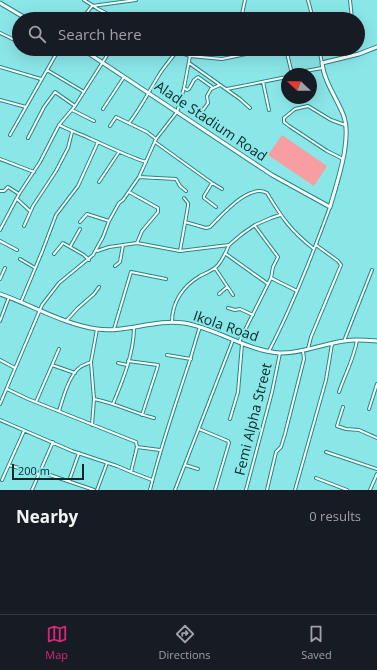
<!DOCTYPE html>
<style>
body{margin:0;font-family:"Open Sans",sans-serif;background:#242831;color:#f1f3f6}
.compass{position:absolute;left:281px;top:68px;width:36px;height:36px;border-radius:50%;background:#171b24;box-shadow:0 4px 16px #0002;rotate:292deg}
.scale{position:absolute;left:12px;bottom:10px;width:72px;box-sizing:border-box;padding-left:4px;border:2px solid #022b2c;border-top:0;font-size:11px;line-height:14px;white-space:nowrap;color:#022b2c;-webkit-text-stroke:3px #8be6e8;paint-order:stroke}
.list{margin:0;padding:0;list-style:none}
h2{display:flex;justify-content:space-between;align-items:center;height:52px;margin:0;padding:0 16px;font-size:17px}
h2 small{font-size:13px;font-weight:400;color:#9ea1a6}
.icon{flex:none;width:22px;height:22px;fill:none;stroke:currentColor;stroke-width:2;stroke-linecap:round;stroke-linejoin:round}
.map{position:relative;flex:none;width:377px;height:490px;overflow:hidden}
.search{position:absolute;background:#171b24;box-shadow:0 4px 16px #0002;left:12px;right:12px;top:12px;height:44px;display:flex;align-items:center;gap:10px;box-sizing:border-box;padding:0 14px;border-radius:22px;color:#9ea1a6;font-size:15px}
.sheet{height:124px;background:#171b24}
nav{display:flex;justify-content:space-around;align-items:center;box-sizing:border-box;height:56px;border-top:1px solid #363941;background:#171b24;font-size:11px;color:#9ea1a6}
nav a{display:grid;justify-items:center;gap:2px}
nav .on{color:#db2777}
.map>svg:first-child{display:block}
</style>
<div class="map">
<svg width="377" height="490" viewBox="0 0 377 490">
<rect width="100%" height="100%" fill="#8be6e8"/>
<path fill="#f89ea1" d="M282,135l45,31 -13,20 -46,-31z"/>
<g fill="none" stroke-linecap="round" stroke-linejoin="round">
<defs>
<path id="street" d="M84,0l14,9 19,10
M308,0l5,19
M350,0l2,19
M44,15l6,4
M82,19l10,-13 44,-6
M188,19l9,-1 6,1
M241,19l4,-19
M266,19l9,-1 3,1
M0,33l19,9
M33,49l22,6
M171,49l19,7
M286,49l6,25
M319,49l3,14
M189,63l51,36 10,9
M0,67l41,12
M47,70l37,22
M296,74l4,-2 22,-4
M263,82l6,28
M184,88l3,2 2,-1 5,-9 4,-3 14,10
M227,89l60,-12
M297,98v2
M0,100l26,7
M103,109l21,-32
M72,110l22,11
M200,114l8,-11 -1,-7 4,-7 9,-4
M129,123c12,-15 20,-32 30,-48 5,-8 12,-16 17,-23
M59,125c10,5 21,9 32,14 18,8 36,17 55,23
M110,126l6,-9 31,15 9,7
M10,135l49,-86
M28,138l16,-31 11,-15 20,14
M155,142l57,41 10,6
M0,159l34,13
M343,159l-16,-8 -38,-25 -5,-4v-4l11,-9 13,-3 23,14 14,5
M139,177l37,2 4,7 6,5
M99,182l20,-30
M212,183l-8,13v2l12,9
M0,191h4l4,-4 11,7
M17,199l13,12
M80,222l7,-8 22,7
M185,222l21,6 4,-1c12,-12 39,-44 57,-34 15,25 24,38 47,56
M24,226l9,-20 23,-35 12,-23 4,-16
M0,230l19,-36 21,-32 19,-37 16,-19 36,-57
M0,241l17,9
M137,243l43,8 49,-6 13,-11 13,-9 16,-7 9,-3
M70,247l10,-18
M97,251l12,-4 28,-4 5,-12 16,-19v-4l-29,-16
M180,251l8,-45v-3l-4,-5
M54,254l9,-11 21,12 5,5
M226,254l42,30
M20,259l15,9
M115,266l5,-4 3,-17
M215,268l18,27
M271,278l26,13
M0,279l5,-11
M219,294l8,-7
M21,302l21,-50 14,-37 22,-29 20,-44
M228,308l7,2 5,-1 13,6
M67,320l11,-12 16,-14 5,-7
M0,321l9,-24
M172,322c0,-20 11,-36 28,-46 6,-3 14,-6 18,-11 5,-6 8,-13 11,-20
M114,329l17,-57 35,7
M344,341l28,-71
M239,342l32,-64 2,-11 5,-10 -23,-31
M308,349l3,-12 30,-72 -3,-4 -22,-16
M269,351c24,-46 43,-95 61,-144
M167,355l24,4
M0,360l15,8
M128,361l30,4 -1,4 -15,46
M118,363l9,2
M52,365l23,8
M7,389l21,10 108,43 1,5 -6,25
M339,392c6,-18 15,-33 18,-52
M94,399c21,4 40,14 60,19
M36,402l23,-53
M0,404l42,-99 17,-22 34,-28 10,-18 6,-16 10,-18 4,-3 16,-23 17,-38 21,-27 7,-24 6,-32 32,3 49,-10
M113,404c10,-24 21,-51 21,-77
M343,407l-6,19 9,3 13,1 18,8
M369,409l8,-25
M59,411c4,-13 10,-35 20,-43 3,-3 8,-4 12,-6
M230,419l8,-27 4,-48
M0,420l72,31 45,15 14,6 21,8
M92,425l2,-26 -3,-37 6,-33
M199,429l29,12 1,2 -14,47
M137,447l23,3
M326,452l51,17
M9,465l29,9 6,-1 50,17
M185,465l13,4
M316,478l31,12
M2,480l22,-49
M69,481l10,-28
M32,490l21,-48
M97,490l10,-27
M150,490c10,-41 24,-81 37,-121 5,-14 8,-28 13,-42
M175,490l58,-150
M246,490l26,-98 8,-39
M267,490l9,-38 5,-5 4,-13 19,-75 -1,-8
M295,490l31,-110 6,-36
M370,490l7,-16"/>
<path id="secondary" d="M0,3l27,16
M82,49l190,126 58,32c7,-25 23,-69 13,-93 -7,-17 -19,-33 -21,-51l37,-9 18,-7
M0,294c32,11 63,30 97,35 29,4 58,-10 87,-6 32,5 61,27 95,30 22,1 43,-9 65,-12 10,-2 22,-1 33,0"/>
</defs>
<use href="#street" stroke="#238688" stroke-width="4"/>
<use href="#secondary" stroke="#238688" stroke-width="5"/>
<use href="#street" stroke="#fff" stroke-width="2"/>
<use href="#secondary" stroke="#fff" stroke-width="3"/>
</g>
<g text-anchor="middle" stroke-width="4" stroke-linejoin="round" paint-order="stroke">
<g font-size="14" fill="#022b2c" stroke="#8be6e8">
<text transform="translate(211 121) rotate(34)" y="5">Alade Stadium Road</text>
<text transform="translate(226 326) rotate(19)" y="5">Ikola Road</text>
<text transform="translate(253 419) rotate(-76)" y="5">Femi Alpha Street</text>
</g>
</g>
</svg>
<svg class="compass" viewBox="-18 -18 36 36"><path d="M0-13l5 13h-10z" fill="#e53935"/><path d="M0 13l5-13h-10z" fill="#9ea1a6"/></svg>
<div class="scale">200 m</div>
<div class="search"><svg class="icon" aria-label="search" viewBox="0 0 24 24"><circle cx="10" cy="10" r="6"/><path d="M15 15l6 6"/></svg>Search here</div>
</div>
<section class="sheet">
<h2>Nearby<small>0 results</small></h2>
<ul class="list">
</ul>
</section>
<nav>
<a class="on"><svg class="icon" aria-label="map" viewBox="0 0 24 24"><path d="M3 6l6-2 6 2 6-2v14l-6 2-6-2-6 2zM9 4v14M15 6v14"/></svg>Map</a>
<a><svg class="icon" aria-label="directions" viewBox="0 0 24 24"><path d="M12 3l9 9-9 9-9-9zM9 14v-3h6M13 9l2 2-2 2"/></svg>Directions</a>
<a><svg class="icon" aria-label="saved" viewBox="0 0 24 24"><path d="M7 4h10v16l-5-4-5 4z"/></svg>Saved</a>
</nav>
